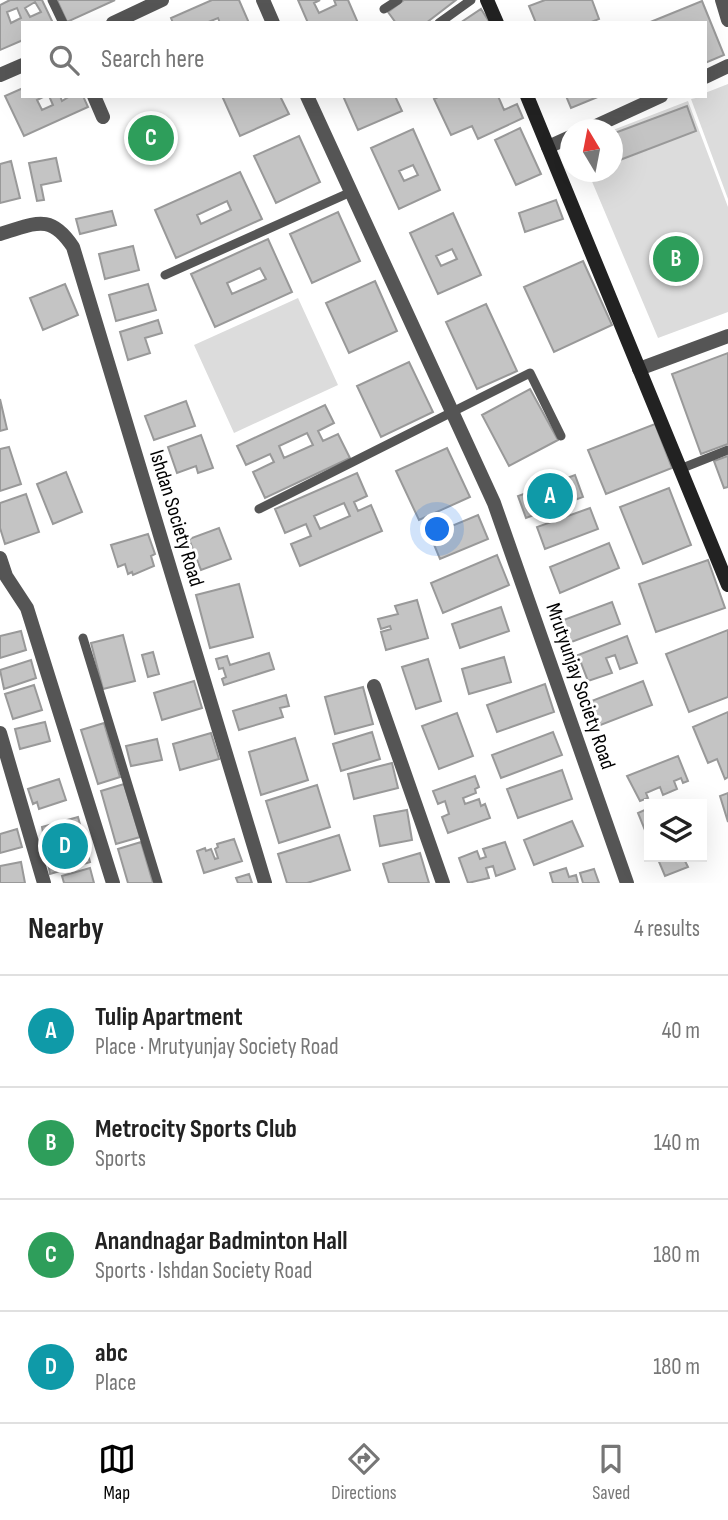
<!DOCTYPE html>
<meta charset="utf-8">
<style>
body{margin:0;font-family:"Sofia Sans Condensed",sans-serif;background:#f2f2f2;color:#222}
.controls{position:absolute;right:21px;bottom:21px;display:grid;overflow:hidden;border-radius:0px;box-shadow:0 7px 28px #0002}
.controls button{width:63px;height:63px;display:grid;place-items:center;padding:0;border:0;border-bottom:2px solid #e0e0e0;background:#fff;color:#222;font:35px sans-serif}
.compass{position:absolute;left:560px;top:119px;width:63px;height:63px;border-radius:50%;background:#fff;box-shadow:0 7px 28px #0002;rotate:350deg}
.you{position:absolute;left:438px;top:530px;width:24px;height:24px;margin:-18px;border:5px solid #fff;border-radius:50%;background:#1a73e8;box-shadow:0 0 0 10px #1a73e833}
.badge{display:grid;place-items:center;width:46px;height:46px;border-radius:50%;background:#000;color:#fff;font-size:23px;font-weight:700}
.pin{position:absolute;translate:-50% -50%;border:4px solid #fff;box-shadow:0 2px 7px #0006}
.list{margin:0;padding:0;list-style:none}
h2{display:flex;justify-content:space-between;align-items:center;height:91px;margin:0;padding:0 28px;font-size:30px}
h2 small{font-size:23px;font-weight:400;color:#767676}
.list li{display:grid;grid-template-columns:46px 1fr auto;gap:21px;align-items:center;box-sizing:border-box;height:112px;padding:0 28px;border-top:2px solid #e0e0e0}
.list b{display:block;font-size:26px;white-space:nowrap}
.list p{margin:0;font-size:23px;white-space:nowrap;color:#767676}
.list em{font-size:23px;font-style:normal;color:#767676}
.icon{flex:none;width:38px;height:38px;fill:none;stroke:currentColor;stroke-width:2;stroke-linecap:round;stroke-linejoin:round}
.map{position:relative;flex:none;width:728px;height:883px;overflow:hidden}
.search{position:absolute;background:#fff;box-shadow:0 7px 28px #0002;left:21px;right:21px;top:21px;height:77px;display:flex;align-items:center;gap:18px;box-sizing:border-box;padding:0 24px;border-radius:0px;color:#767676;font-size:26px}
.sheet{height:539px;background:#fff}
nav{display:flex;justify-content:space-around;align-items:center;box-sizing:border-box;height:98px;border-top:2px solid #e0e0e0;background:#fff;font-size:19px;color:#767676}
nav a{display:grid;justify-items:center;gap:4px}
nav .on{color:#000}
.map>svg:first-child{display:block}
</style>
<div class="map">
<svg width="728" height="883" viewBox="0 0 728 883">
<rect width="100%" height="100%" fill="#fff"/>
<path fill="#dcdcdc" d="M728,84v115l-37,-100 14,-3v-3z
M688,101l40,106v105l-70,26 -70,-166h24l1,-42z
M156,113l17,39 -26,12 -18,-39z
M298,298l40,87 -104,48 -40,-88z"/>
<path fill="#c4c4c4" stroke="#999" stroke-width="2" fill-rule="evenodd" d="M10,0h32l11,23h-30v17l-23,10v-45zM35,2l6,10 -11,5 -5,-9zM17,8l4,10 -10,5 -4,-11z
M57,0h58l-48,22z
M212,0h27l10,23h-29l-2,-5 -12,5h-33l-2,-5z
M298,0h22l-6,3 5,10 17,-8 -2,-5h14l10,23h-50z
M404,0h52l-30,23h-30l-8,-11z
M545,0h47l7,19 -10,4h-53l-7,-17z
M702,1l22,54 -19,8v-40h-57z
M481,9l9,14h-30z
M23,88v8h22l-8,4 5,10 11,-5 -4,-9h11l2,5 8,-5h13l5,11 -64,29 -19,-40z
M222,96h58l9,18 -49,22z
M343,96h52l7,15 -44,19z
M440,96h58l6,14 13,-6 6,14 -45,21 -6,-13 -21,9 -17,-36z
M566,96h34l-29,12z
M687,106l9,25 -84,32v-29z
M520,128l21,46 -25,11 -21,-45z
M413,129l27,61 -41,19 -28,-61zM413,165l5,10 -14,6 -5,-10z
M299,136l21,46 -44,21 -22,-47z
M56,158l5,23 -20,4 3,15 -7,1 -8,-38z
M11,161l9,37 -20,5v-39z
M240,172l22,47 -86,39 -21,-48zM227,201l4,9 -30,14 -4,-9z
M556,200l7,19 -38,13 -6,-19z
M112,211l4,14 -36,9 -4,-15z
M338,212l22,49 -48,22 -22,-49z
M453,213l28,62 -43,19 -28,-61zM452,249l5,10 -16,7 -5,-10z
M268,239l24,53 -77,35 -24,-53zM260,268l6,11 -34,15 -5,-11z
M133,246l6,24 -34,9 -6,-25z
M583,261l29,64 -58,27 -30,-65z
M375,281l22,50 -48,22 -23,-50z
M65,284l13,31 -35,15 -13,-32z
M148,284l8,26 -40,11 -7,-26z
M486,304l31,67 -40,18 -31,-67z
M158,320l4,13 -17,5 5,15 -22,7 -8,-28z
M728,353v91l-27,10 -29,-80z
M409,362l24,50 -52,25 -24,-51z
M530,389l28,51 -49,26 -27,-51z
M0,399l7,30 -7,2z
M186,401l9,25 -41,14 -9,-24z
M325,405l9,18 -16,8 5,10 15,-7 12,24 -85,40 -12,-26 21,-10 -4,-8 -24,11 -9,-19zM307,433l6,12 -29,13 -5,-12z
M655,424l17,44 -66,26 -18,-44z
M201,435l12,33 -15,5 -2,-7 -19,7 -9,-26z
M9,447l12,37 -21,7v-42z
M447,448l23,49 -51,23 -23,-49z
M728,456v31l-4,1 -10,-27z
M66,472l16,40 -29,12 -16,-40z
M357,473l10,23 -13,6 4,9 13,-6 11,26 -82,35 -9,-22 20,-8 -5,-12 -21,9 -10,-24zM344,503l6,13 -30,13 -6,-13z
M575,475l8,22 -57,21 -8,-22z
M669,488l22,57 -48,19 -23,-57z
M26,494l13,38 -34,12 -5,-16v-25z
M590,508l8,21 -53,20 -8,-22z
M478,515l10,24 -48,20 -10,-24z
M219,528l12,31 -30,11 -12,-31z
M148,534l7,20 -4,2 3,10 -21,9 -1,-3 -4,2 -3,-10 -7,3 -7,-22z
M609,543l10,25 -59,25 -10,-26z
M497,555l12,30 -66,28 -12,-30z
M708,560l17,48 -69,24 -17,-48z
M239,584l14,53 -43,11 -14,-53z
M417,600l11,38 -42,12 -5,-18 10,-3 -1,-3 -9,3 -3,-10 20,-5 -3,-8z
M612,602l8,22 -54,20 -8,-22z
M501,607l8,24 -49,17 -8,-24z
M728,630v67l-39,15 -23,-58z
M21,631l5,19 -26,8v-22z
M123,635l12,46 -32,8 -12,-46z
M627,636l10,27 -17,6 -5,-14 -9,3 6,15 -24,8 -10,-26z
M153,652l6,22 -11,3 -6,-22z
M269,653l5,16 -50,16 -2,-6 4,-2 -3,-9 -4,1 -3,-10 11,-3 3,9z
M504,657l7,25 -42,12 -7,-25z
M428,659l13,42 -25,8 -14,-42z
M31,660l5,18 -32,11 -4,-19z
M194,681l8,27 -40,12 -8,-27z
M643,681l9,24 -54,21 -9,-24z
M545,684l9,28 -57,20 -10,-27z
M34,685l8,25 -29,9 -8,-25z
M363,687l10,37 -38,10 -10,-37z
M286,695l3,11 -9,2 3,9 -44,13 -6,-19z
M728,712v65l-3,2 -8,-20 -9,4 -15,-36z
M457,713l16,43 -34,13 -17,-43z
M45,722l5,19 -30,8 -5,-20z
M104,723l16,54 -22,7 -17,-54z
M372,732l8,27 -39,12 -8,-27z
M553,732l9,23 -61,23 -9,-23z
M211,733l8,26 -39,11 -7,-26z
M295,738l13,42 -47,15 -12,-43z
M157,739l5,21 -31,6 -5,-20z
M678,756l10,25 -5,2 -2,-5 -7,3 3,8 -14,6 -3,-8 -14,6 2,5 -8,3 -13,-25z
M392,763l6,25 -44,11 -6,-25z
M562,770l10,29 -54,19 -11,-29z
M475,776l4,11 -4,2 1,4 -13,5 2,6 14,-5 2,7 4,-2 5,14 -42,15 -6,-16 7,-3 -4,-13 -7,3 -5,-13z
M59,779l7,21 -27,9 -2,-7 -4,2 -5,-15z
M124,784l16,53 -24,7 -15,-53z
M317,785l13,42 -51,16 -13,-42z
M728,793v29l-8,-26z
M649,808v32l-11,-27z
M407,810l5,30 -32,6 -6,-30z
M78,817l12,45 -40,12 -8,-47z
M572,821l11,25 -49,19 -10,-25z
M17,829l5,18 -22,6v-19z
M339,835l11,35 -43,13h-20l-9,-29z
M234,839l8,22 -38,12 -7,-22 8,-3 1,3 5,-2 4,10 3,-1 -3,-9 3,-2 -1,-3z
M141,842l12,41h-25l-10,-34z
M505,842l10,27 -19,7 -3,-10 -7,2 3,10 -21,5 -9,-25 18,-7 3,8 6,-2 -3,-8z
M420,853l9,30h-40l-6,-19z
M657,857h26l5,10 -23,9z
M21,862l4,21h-25v-17z
M90,868l4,15h-30l-2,-7z
M566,868l3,9 7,-2 2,8h-25l-3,-10z
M594,869l5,14h-16l-3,-10z
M249,874l3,9h-14l-2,-5z"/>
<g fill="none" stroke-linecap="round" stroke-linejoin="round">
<path stroke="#555" stroke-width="9" d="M52,0l11,23
M384,9l14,-9
M439,23l32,-23
M165,275l186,-83
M680,469l48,-19
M259,509l271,-136 31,63
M83,638l75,245"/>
<path stroke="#555" stroke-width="14" d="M263,0l10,23
M722,0l6,20
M113,23l49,-23
M0,75l23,-10
M705,77l23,-11
M94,96l9,21
M307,96l187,407 133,380
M587,130l74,-34
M548,147l22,-10
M0,234c35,-10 50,-22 73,13l192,636
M639,369l89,-33
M0,558l6,18 21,32 86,275
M374,686l69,197
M0,733l44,150"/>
<path stroke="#222" stroke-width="14" d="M487,0l10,23
M527,96l201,489"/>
</g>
<g text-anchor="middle" stroke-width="6" stroke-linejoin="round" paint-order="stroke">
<g font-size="21" fill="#000" stroke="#fff">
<text transform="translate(177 518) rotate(73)" y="7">Ishdan Society Road</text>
<text transform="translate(581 686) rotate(71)" y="7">Mrutyunjay Society Road</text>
</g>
</g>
</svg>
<div class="controls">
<button><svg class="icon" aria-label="layers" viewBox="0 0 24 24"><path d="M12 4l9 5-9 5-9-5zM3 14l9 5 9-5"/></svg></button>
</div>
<svg class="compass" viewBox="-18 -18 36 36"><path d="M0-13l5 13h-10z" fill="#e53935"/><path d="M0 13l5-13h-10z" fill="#767676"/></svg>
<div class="you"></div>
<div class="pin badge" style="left:550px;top:496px;background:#0f9aa8">A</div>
<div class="pin badge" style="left:676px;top:259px;background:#2e9e5b">B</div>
<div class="pin badge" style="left:151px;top:138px;background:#2e9e5b">C</div>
<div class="pin badge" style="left:65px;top:846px;background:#0f9aa8">D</div>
<div class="search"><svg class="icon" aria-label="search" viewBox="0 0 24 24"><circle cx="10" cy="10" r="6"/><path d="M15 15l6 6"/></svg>Search here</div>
</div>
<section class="sheet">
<h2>Nearby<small>4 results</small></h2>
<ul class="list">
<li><span class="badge" style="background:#0f9aa8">A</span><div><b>Tulip Apartment</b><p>Place · Mrutyunjay Society Road</p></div><em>40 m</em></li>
<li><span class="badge" style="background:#2e9e5b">B</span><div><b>Metrocity Sports Club</b><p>Sports</p></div><em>140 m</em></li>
<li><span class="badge" style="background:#2e9e5b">C</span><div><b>Anandnagar Badminton Hall</b><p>Sports · Ishdan Society Road</p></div><em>180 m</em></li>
<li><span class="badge" style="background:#0f9aa8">D</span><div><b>abc</b><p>Place</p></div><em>180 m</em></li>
</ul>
</section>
<nav>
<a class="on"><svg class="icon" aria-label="map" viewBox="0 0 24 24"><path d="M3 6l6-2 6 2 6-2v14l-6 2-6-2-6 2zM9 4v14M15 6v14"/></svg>Map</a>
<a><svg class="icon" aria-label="directions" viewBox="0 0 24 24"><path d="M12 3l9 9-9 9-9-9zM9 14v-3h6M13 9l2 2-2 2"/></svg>Directions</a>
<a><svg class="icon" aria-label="saved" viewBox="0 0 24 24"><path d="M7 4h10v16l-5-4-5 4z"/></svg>Saved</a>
</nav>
